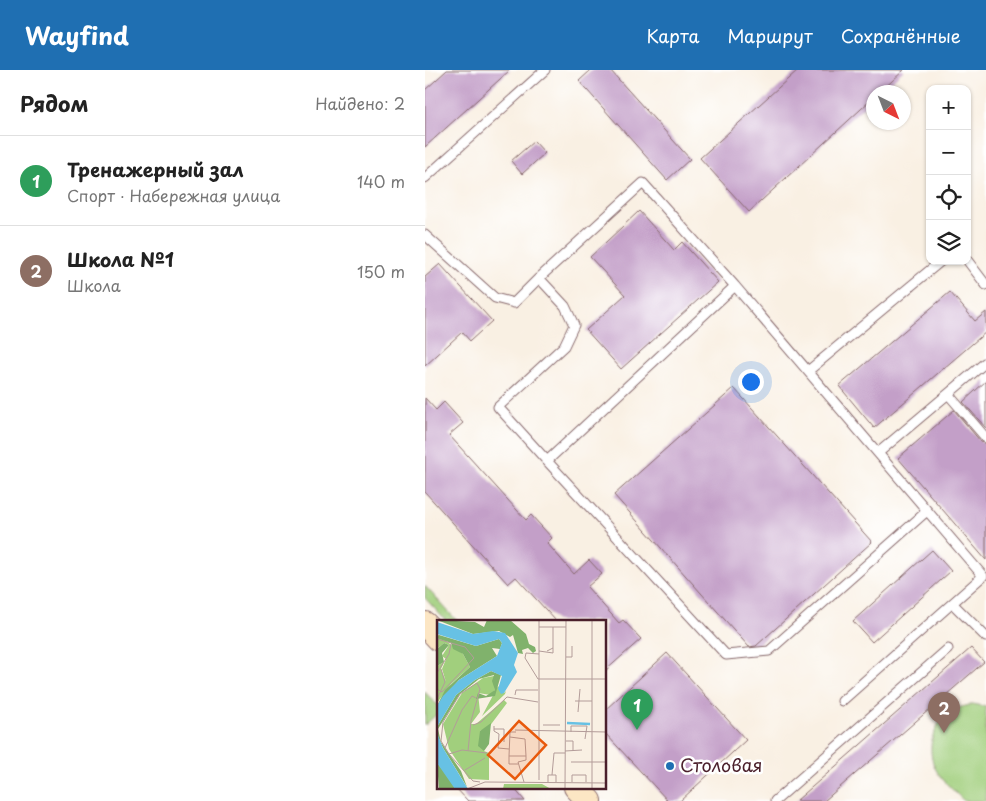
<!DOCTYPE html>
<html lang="ru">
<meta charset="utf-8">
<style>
body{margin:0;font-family:"Playpen Sans",sans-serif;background:#f6f6f6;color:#222}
.controls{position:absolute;right:15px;top:15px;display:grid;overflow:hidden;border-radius:10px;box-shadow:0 1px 4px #0004}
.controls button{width:45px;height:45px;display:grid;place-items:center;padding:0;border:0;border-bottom:1px solid #e0e0e0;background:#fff;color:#222;font:25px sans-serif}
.compass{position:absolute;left:441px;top:15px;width:45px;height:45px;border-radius:50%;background:#fff;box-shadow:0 1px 4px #0004;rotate:138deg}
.you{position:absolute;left:325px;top:311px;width:18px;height:18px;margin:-12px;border:4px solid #fff;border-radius:50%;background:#1a73e8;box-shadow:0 0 0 8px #1a73e833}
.badge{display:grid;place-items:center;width:32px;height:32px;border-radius:50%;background:#1f6fb2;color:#fff;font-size:16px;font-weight:700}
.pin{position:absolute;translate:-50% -41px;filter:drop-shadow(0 1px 2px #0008)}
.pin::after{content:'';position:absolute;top:26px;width:18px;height:15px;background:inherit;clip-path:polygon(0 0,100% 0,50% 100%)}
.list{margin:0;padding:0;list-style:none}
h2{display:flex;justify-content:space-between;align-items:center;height:65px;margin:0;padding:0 20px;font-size:21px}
h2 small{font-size:16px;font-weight:400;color:#767676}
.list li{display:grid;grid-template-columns:32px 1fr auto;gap:15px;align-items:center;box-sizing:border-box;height:90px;padding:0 20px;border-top:1px solid #e0e0e0}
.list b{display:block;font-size:19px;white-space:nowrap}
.list p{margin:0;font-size:16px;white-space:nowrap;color:#767676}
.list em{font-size:16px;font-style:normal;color:#767676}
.icon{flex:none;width:28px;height:28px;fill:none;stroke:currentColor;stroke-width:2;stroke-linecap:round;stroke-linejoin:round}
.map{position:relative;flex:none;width:561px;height:731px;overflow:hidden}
header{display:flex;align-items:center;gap:30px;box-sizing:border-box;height:70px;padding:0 25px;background:#1f6fb2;color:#fff}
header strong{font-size:24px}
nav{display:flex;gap:28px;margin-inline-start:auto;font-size:18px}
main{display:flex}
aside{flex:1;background:#fff}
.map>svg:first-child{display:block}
</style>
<header>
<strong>Wayfind</strong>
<nav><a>Карта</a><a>Маршрут</a><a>Сохранённые</a></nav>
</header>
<main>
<aside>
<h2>Рядом<small>Найдено: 2</small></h2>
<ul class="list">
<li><span class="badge" style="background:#2e9e5b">1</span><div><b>Тренажерный зал</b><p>Спорт · Набережная улица</p></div><em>140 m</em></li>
<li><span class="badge" style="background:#8d6e63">2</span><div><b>Школа №1</b><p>Школа</p></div><em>150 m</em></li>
</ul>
</aside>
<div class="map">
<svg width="561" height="731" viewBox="0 0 561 731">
<rect width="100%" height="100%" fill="#fff"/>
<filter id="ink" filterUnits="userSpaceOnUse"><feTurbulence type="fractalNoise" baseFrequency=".02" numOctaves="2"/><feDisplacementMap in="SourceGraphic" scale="10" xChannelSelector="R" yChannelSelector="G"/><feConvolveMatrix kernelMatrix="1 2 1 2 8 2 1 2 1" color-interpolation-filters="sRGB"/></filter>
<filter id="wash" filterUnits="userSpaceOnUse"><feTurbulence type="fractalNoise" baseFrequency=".0096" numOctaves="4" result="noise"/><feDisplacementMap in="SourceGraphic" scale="20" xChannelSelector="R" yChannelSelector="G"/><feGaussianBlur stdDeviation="1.12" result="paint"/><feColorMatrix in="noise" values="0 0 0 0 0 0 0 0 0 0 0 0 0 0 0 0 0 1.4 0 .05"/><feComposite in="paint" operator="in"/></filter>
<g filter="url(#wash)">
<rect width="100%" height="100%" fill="#f9f0e3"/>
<path fill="#a1cf7d" stroke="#767754" d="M0,516l32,35h-11l-21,-23z
M0,622l14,15v5l-14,13z
M548,634l13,3v94h-22c-8,-8 -17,-16 -24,-25 -17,-22 -9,-54 15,-67 5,-2 12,-3 18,-5z"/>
<g id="blocks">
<path fill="#c39fc8" d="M22,0h63l-85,77v-57z
M166,0h19l80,89 -23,21 -88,-99z
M373,0h106l-24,22h-7v6l-124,114 -49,-54z
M109,71l11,12 -23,21 -11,-13z
M214,141l35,39 8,-8 36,40 -97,87 -35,-39 39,-35 -35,-38z
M15,194l52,57 -22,20 -8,-9 -37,34v-89z
M525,222l25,29 11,-9v20l-112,96 -35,-42z
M561,311v47l-23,-26z
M309,318l138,154 -116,104 -7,1 -135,-152z
M0,328l11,12 8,-8 19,21 -14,12 77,85 5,-5 21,23 -5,5 27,31 15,-14 13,14 -15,13 32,36 4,-3 18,19 -36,32v-50h-49l-40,-44 -8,7 -83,-92z
M529,340l27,32 5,2v116l-88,-102z
M507,480l19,21 -79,71 -19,-21z
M546,578l13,14 -160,139h-28z
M242,583l79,87 -66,61h-12l-63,-68v-23z
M30,717h58l12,14h-57z"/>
</g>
</g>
<g filter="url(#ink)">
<use href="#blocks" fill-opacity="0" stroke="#87686b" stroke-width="1"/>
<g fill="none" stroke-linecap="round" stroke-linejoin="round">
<defs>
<path id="lane" d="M0,108l120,-108
M0,165l70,63 19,5 25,-25 26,28 9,19 -10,21 -66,61 49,54 188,-175 248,290 -141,125
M542,190l19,25
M114,208l104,-95 92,103
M383,301l133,-110
M523,324l38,44
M453,383l108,-91
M122,391l179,194 43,-4 158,-140
M528,534l33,33
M350,731l173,-152"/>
<path id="secondary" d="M0,554l14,15
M151,717l13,14"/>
</defs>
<use href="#lane" stroke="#87686b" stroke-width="11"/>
<use href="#secondary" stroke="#87686b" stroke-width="26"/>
<use href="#lane" stroke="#fff" stroke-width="9"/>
<use href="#secondary" stroke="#fce6c4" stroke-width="24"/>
</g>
</g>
<circle fill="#1f6fb2" stroke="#fff" stroke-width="2" cx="245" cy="696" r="5"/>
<g text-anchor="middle" stroke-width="5" stroke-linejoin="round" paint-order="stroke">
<g font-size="18" fill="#4a1f2b" stroke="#fff" text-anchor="start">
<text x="255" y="702">Столовая</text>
</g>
</g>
<g transform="translate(12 550)">
<rect width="169" height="169" fill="#f9f0e3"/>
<path d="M0,14l26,20 7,13 -19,17 -14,19v-37l7,-4 -3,7 5,13 -4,-13 4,-10 -4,-3 7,-11 -5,-2 -7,6zM57,56l1,14 -4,5 -13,-2 2,19 -9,12h5l28,-24 3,3 -18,24 -9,4 4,20 5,2v27l-20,-1 -20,-30 -6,-25 19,-31 21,-15zM61,66l6,7 2,-2 -1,3 -23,22zM67,164h38l9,5h-48z" fill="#a1cf7d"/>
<path d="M0,0l38,2 9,5 3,-7h23l16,14 3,10 6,3 1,4 -3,2 -5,-5 -6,2 1,4 -5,-1 -5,-18 -3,2 -11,-6 -26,3zM2,15l37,11 23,-7 3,4 -2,6 -8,-1 5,8 -38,24 -22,26 8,-16 25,-23 -7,-13 -10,-5 -2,-6 -14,-5zM7,23l5,2 -7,8 2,9 -7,4v-17zM54,51l10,4 -6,21 -19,3 2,-6 8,3 9,-6 -3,-9 2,-6 -15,4 -19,15 -22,35 3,13 20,29 6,16 -24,-39 -6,-14v-7l19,-32 19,-15zM54,103l-2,21 -5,7 -6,-5 2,-15zM0,143l16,18 2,8h-16z" fill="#80b26c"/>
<path d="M0,2l36,12 20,-3 12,2 13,20 -4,12 3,7 -13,21 -3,1 -3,-5 4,-13 -11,-5 -16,9 -19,15 -19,32v-21l6,-10 16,-16 38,-24 5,-13 -3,-4 -23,7 -39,-12zM0,113l6,15 25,41h-13l-18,-26z" fill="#67c1e4"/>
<path fill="none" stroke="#67c1e4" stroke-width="2.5" d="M130,103l23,1"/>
<path fill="none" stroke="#b39c99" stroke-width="1" d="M102,7h27M116,7v21M0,19l28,8 9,11 -32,34 -5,-3M102,31l14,2v-5l-6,3M102,34l-13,-1 -1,5 13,21h68M129,37h6v-11M0,53l12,-19 2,-10M78,75l1,-5h22M0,79l8,-17 -4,-13M138,81h17M141,92l2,-23M36,105l8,-3 26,-25 31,5M106,105h17M57,106v5l5,3 -1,14 11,1M57,109h10v13M78,110l91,2M79,112h-6l-1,24h17v4l-8,2 6,20M134,112v-6h16l-2,13M73,117l15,2 1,17M129,121h7v10M8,128l17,-38 10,-14 4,2M128,131l17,-1M12,134l-8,-13 2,-19 17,-28 17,-11 3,6 -9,32 -3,30M72,136v8h9M134,142h35M28,150l20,-12M115,155l2,-22h11M102,160v-160M43,162l-7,-1 -24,-27 13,-4 25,3M111,162v-7h8v7M135,162v-7h14v7M30,169l18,-7 121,1M128,169l1,-169M155,169v-169"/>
<path fill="#e8590c" fill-opacity="0.15" stroke="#e8590c" stroke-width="2.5" d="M82,101l27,24 -31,34 -27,-24z"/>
<rect width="169" height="169" fill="none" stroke="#4a1f2b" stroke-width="2.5"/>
</g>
</svg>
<div class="controls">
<button>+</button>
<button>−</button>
<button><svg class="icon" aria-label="locate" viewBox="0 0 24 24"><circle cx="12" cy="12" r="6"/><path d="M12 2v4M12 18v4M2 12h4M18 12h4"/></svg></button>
<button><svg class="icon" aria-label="layers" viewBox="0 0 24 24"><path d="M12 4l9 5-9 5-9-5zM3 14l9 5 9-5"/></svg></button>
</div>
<svg class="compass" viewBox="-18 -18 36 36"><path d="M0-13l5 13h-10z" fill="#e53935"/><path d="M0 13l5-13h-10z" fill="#767676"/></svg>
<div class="you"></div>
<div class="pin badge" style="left:212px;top:660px;background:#2e9e5b">1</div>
<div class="pin badge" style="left:519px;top:663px;background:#8d6e63">2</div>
</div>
</main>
